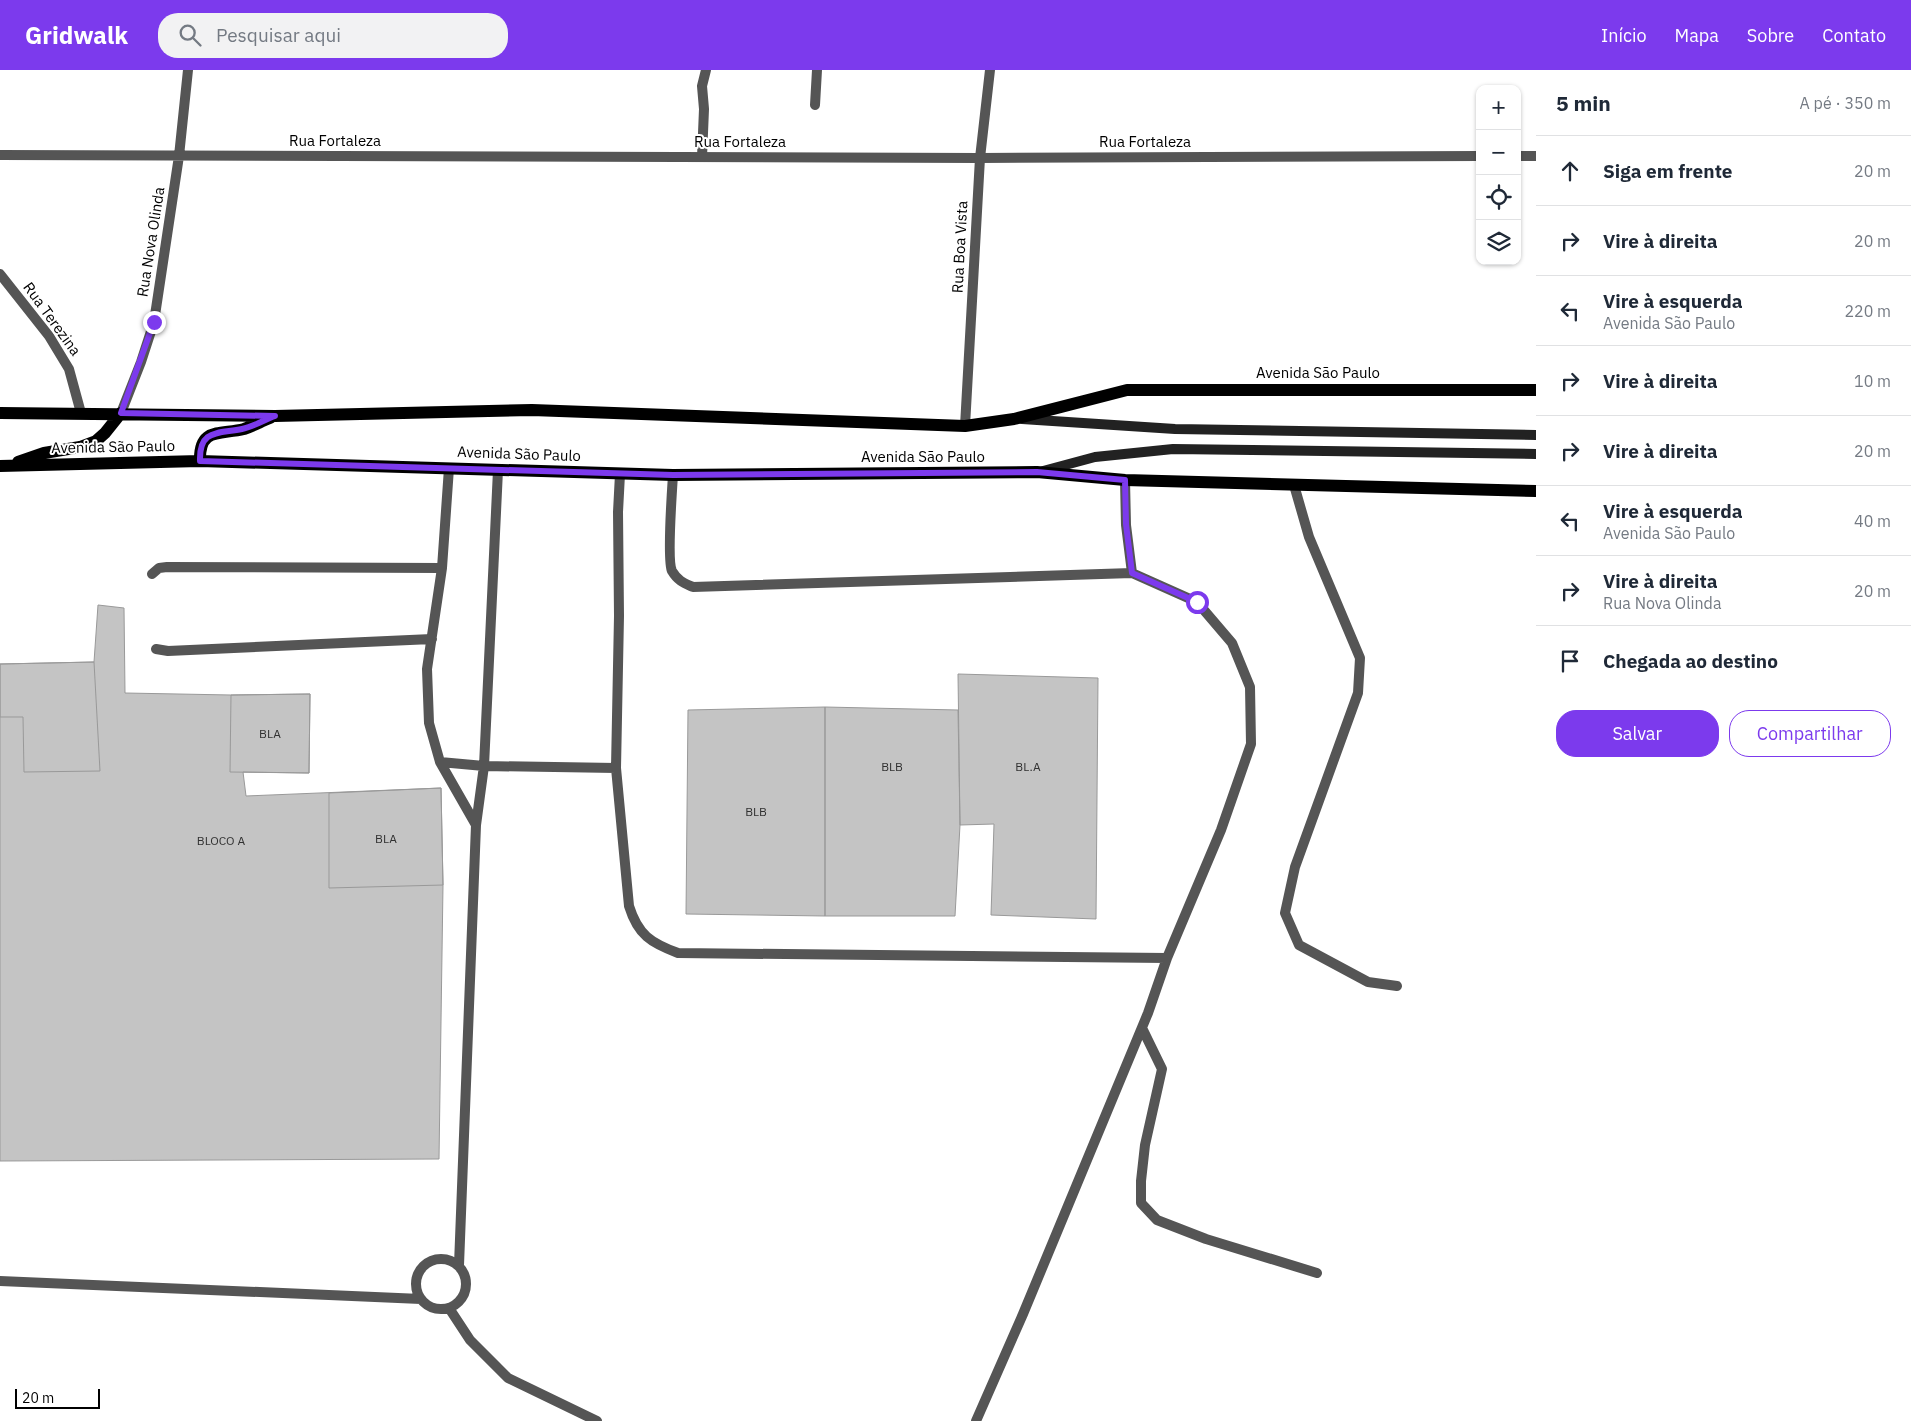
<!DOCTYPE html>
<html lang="pt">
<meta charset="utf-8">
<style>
body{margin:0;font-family:"IBM Plex Sans",sans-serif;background:#f2f2f3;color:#1f2937}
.controls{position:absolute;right:15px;top:15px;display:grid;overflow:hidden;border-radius:10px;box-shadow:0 1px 4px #0004}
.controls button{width:45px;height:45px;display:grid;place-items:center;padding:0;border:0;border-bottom:1px solid #e0e1e3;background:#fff;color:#1f2937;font:25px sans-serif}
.scale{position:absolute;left:15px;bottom:12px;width:85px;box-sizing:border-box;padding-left:5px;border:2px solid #000;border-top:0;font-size:14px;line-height:18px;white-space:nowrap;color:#000;-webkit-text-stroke:4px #fff;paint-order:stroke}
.stop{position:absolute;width:15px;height:15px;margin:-11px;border:4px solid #7c3aed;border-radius:50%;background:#fff}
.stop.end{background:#7c3aed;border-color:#fff;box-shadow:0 1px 5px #0008}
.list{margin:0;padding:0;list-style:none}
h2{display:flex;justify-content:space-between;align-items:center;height:65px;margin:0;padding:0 20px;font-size:21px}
h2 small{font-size:16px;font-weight:400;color:#747a83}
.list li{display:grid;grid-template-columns:32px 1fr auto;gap:15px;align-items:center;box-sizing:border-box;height:70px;padding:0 20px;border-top:1px solid #e0e1e3}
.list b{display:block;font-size:19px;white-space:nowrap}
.list p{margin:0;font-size:16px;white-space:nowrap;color:#747a83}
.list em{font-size:16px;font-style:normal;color:#747a83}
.actions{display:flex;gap:10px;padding:15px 20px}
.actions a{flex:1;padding:11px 0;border:1px solid #7c3aed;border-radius:20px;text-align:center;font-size:18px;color:#7c3aed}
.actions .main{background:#7c3aed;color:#fff}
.icon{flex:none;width:28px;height:28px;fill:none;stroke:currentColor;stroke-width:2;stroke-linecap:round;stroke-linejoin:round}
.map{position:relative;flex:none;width:1536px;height:1351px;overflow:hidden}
header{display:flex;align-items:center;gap:30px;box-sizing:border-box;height:70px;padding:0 25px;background:#7c3aed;color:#fff}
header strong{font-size:24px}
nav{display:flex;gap:28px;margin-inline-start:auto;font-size:18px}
.search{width:350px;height:45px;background:#f2f2f3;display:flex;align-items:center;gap:12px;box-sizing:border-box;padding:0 18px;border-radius:20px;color:#747a83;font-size:19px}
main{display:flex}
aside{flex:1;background:#fff}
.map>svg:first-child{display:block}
</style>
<header>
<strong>Gridwalk</strong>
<div class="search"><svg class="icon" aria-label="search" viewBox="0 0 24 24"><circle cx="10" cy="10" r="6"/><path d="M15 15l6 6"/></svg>Pesquisar aqui</div>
<nav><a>Início</a><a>Mapa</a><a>Sobre</a><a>Contato</a></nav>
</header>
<main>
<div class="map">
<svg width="1536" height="1351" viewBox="0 0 1536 1351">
<rect width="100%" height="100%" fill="#fff"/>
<path fill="#c4c4c4" stroke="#999" d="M98,535l26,3 1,85 106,2 79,-1 -1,79 -66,-1 3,24 195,-8 2,97 -4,274 -439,2v-497l94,-2z
M94,592l6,109 -76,1 -1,-55h-23v-53z
M958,604l140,4 -2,241 -105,-4 3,-91 -34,1z
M310,624l-1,79 -79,-1 1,-77z
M825,637l133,3 2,115 -5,91h-130z
M825,637v209l-139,-2 2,-204z
M441,718l2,97 -114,3v-95z"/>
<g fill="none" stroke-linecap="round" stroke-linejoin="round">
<path stroke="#555" stroke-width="10" d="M815,35l2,-35
M702,87l2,-48 -2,-23 4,-16
M449,398l-7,100 -15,101 2,54 11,39 36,63
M620,404l-2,38 1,104 -3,152 13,138c9,29 22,37 49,47l489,5 -19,55 -125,301 -47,107
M673,405c-1,15 -6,86 -1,96 6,10 12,12 21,16l439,-14 65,29 35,41 18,44 1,57 -30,86 -54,128
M1125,410l1,45 6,48
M1294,415l15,52 51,121 -2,35 -63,174 -10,46 14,32 69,37 29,4
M152,504l7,-6 8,-1 275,1
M156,579l12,2 264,-12
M440,692l44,4 132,2
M1142,958l20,41 -17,76 -4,36v22l16,17 49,19 111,34
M416 1214a25 25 0 1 1 50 0a25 25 0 1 1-50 0Z
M459,1195l17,-440 8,-59 14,-296
M0,1211l421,18
M449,1238l21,32 38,38 89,43"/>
<path stroke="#555" stroke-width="10" d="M0,85l980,3 500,-2
M1517,86h19
M0,204l49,62 20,33 12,44
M121,343l20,-51 13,-40 25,-166 9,-86
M965,356l15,-268 10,-88"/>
<path stroke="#222" stroke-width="10" d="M1022,349l153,10 361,6
M1043,401l52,-14 78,-8 363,5"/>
<path stroke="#000" stroke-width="12" d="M0,343l275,3 257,-6 433,16 49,-7 113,-29h409
M200,391c-1,-34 20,-26 44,-32 9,-3 18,-8 26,-11
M18,392l26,-9 36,-6 16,-6 9,-8 16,-20
M0,396l200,-5 473,14 364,-3 88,8 411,11"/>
</g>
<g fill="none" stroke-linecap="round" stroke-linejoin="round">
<path stroke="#7c3aed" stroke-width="6" d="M154,252l-33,91 154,3c-11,4 -22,11 -33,13 -24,5 -43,0 -42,32l473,14 364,-3 88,8 1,44 6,49 65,29"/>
</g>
<g text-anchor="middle" stroke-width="4" stroke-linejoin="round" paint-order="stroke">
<g font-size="12" fill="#313131">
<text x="270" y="668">BLA</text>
<text x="892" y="701">BLB</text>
<text x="1028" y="701">BL.A</text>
<text x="756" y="746">BLB</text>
<text x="386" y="773">BLA</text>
<text x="221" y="775">BLOCO A</text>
</g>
<g font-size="15" fill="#000" stroke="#fff">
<text x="335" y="76">Rua Fortaleza</text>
<text x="740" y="77">Rua Fortaleza</text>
<text x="1145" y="77">Rua Fortaleza</text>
<text transform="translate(151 172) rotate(-81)" y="5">Rua Nova Olinda</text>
<text transform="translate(960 177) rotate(-87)" y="5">Rua Boa Vista</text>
<text transform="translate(52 249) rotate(54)" y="5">Rua Terezina</text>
<text x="1318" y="308">Avenida São Paulo</text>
<text transform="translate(113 377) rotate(-1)" y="5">Avenida São Paulo</text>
<text transform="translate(519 384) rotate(2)" y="5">Avenida São Paulo</text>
<text x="923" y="392">Avenida São Paulo</text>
</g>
</g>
</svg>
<div class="controls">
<button>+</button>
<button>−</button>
<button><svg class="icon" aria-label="locate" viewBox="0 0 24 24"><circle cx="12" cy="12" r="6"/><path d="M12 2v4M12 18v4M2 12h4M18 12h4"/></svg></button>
<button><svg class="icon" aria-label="layers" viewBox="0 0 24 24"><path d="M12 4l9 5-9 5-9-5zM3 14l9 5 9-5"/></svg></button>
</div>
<div class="scale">20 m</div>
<div class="stop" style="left:1197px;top:532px"></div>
<div class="stop end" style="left:154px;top:252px"></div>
</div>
<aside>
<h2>5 min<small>A pé · 350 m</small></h2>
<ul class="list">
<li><svg class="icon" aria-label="ahead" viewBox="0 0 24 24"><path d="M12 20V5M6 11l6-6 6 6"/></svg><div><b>Siga em frente</b></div><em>20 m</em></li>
<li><svg class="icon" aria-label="right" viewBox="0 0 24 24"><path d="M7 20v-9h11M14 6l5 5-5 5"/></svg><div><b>Vire à direita</b></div><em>20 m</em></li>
<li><svg class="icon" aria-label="left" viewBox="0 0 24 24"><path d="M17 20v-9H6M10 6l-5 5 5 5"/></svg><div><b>Vire à esquerda</b><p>Avenida São Paulo</p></div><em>220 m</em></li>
<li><svg class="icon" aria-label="right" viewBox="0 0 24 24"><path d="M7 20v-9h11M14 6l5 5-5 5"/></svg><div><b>Vire à direita</b></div><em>10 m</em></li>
<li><svg class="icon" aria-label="right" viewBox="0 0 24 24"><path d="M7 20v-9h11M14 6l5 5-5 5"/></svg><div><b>Vire à direita</b></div><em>20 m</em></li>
<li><svg class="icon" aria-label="left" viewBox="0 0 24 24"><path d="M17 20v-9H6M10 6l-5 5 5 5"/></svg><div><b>Vire à esquerda</b><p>Avenida São Paulo</p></div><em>40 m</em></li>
<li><svg class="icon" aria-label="right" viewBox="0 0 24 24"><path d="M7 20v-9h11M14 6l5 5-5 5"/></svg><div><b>Vire à direita</b><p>Rua Nova Olinda</p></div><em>20 m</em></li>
<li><svg class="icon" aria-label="arrive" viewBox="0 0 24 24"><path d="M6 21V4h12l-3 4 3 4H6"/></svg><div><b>Chegada ao destino</b></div></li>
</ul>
<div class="actions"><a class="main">Salvar</a><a>Compartilhar</a></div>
</aside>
</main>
